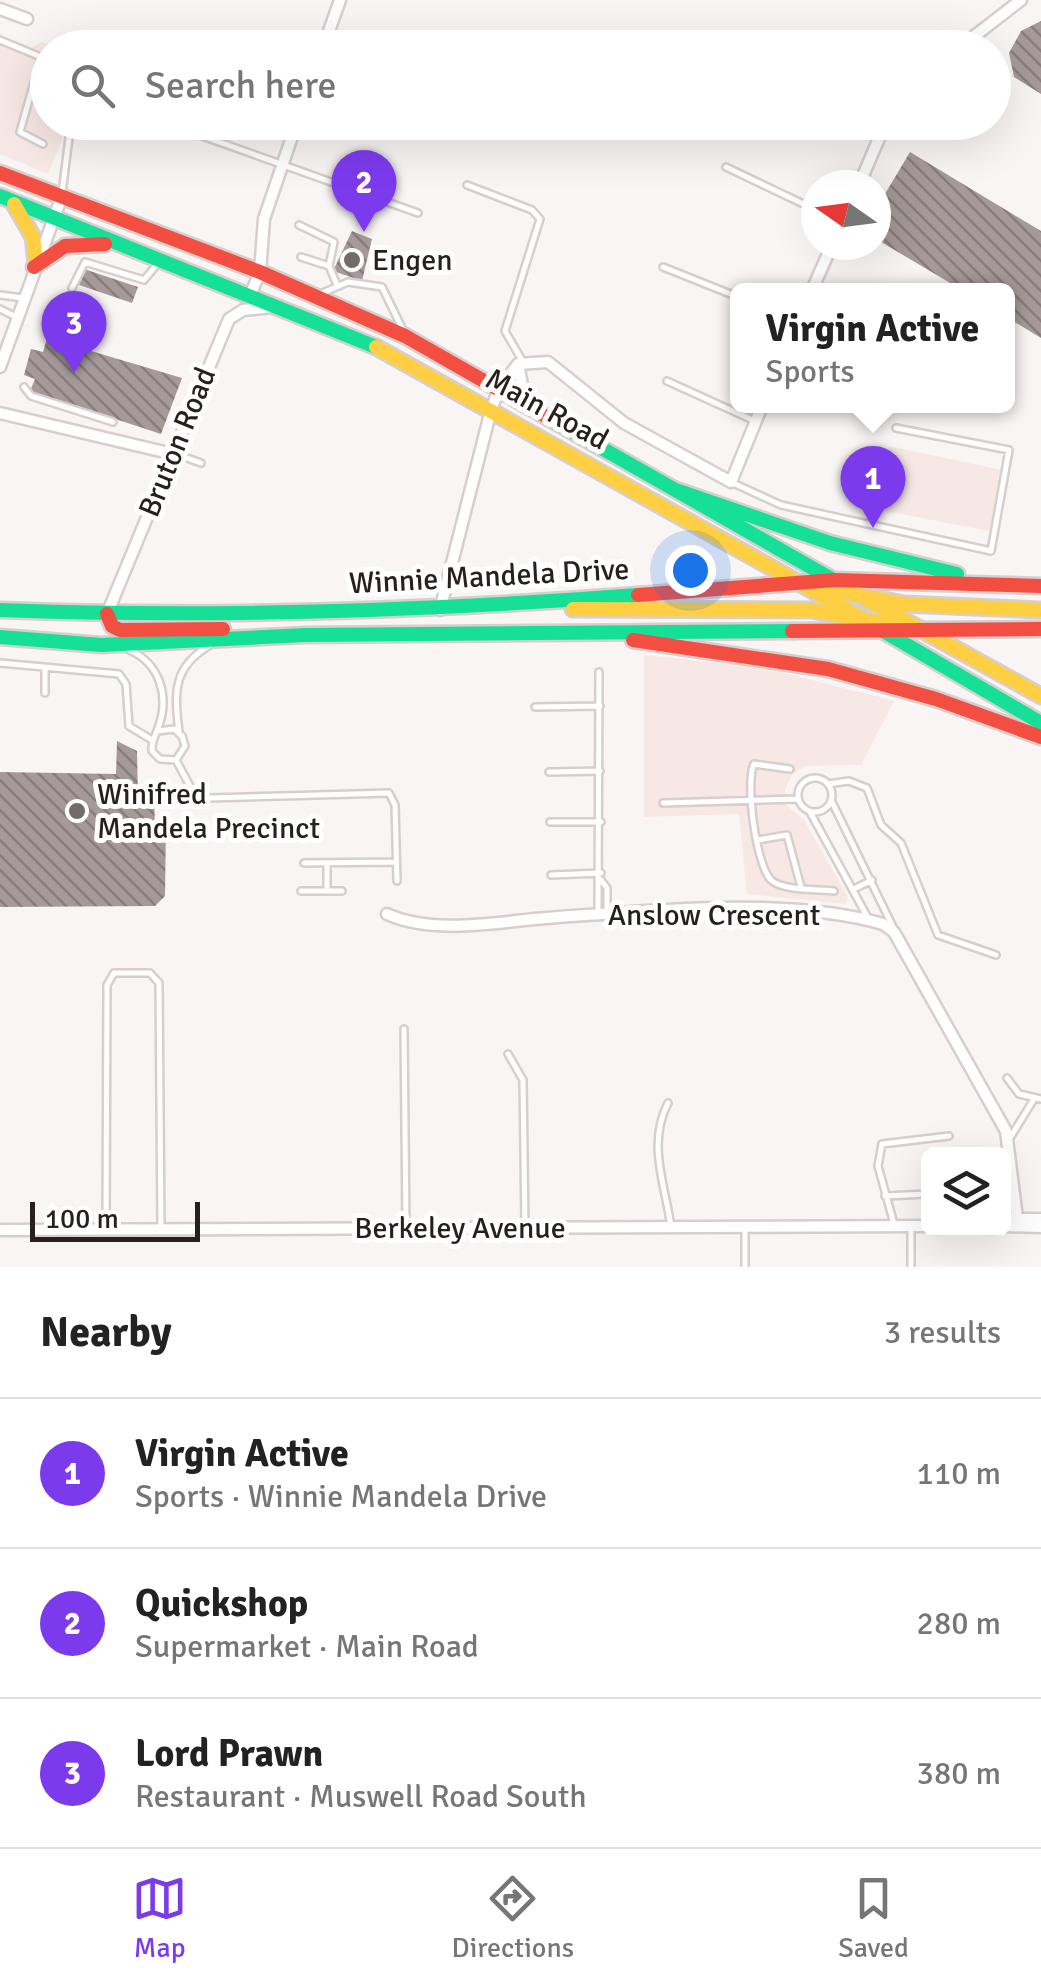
<!DOCTYPE html>
<meta charset="utf-8">
<style>
body{margin:0;font-family:Signika,sans-serif;background:#f2f2f2;color:#222}
.controls{position:absolute;right:30px;bottom:30px;display:grid;overflow:hidden;border-radius:15px;box-shadow:0 10px 40px #0002}
.controls button{width:90px;height:90px;display:grid;place-items:center;padding:0;border:0;border-bottom:2px solid #e0e0e0;background:#fff;color:#222;font:50px sans-serif}
.compass{position:absolute;left:801px;top:170px;width:90px;height:90px;border-radius:50%;background:#fff;box-shadow:0 10px 40px #0002;rotate:284deg}
.scale{position:absolute;left:30px;bottom:25px;width:170px;box-sizing:border-box;padding-left:10px;border:5px solid #28201e;border-top:0;font-size:28px;line-height:35px;white-space:nowrap;color:#28201e;-webkit-text-stroke:8px #fff;paint-order:stroke}
.you{position:absolute;left:690px;top:570px;width:35px;height:35px;margin:-25px;border:8px solid #fff;border-radius:50%;background:#1a73e8;box-shadow:0 0 0 15px #1a73e833}
.badge{display:grid;place-items:center;width:65px;height:65px;border-radius:50%;background:#7c3aed;color:#fff;font-size:32px;font-weight:700}
.pin{position:absolute;translate:-50% -82px;filter:drop-shadow(0 2px 5px #0008)}
.pin::after{content:'';position:absolute;top:52px;width:35px;height:30px;background:inherit;clip-path:polygon(0 0,100% 0,50% 100%)}
.popup{position:absolute;left:730px;top:283px;width:285px;height:130px;box-sizing:border-box;display:grid;place-content:center;border-radius:15px;background:#fff;filter:drop-shadow(0 2px 8px #0005);font-size:32px;white-space:nowrap;color:#767676}
.popup b{font-size:38px;color:#222}
.popup::after{content:'';position:absolute;left:50%;top:100%;margin-left:-20px;border:20px solid transparent;border-top-color:#fff}
.list{margin:0;padding:0;list-style:none}
h2{display:flex;justify-content:space-between;align-items:center;height:130px;margin:0;padding:0 40px;font-size:42px}
h2 small{font-size:32px;font-weight:400;color:#767676}
.list li{display:grid;grid-template-columns:65px 1fr auto;gap:30px;align-items:center;box-sizing:border-box;height:150px;padding:0 40px;border-top:2px solid #e0e0e0}
.list b{display:block;font-size:38px;white-space:nowrap}
.list p{margin:0;font-size:32px;white-space:nowrap;color:#767676}
.list em{font-size:32px;font-style:normal;color:#767676}
.icon{flex:none;width:55px;height:55px;fill:none;stroke:currentColor;stroke-width:2;stroke-linecap:round;stroke-linejoin:round}
.map{position:relative;flex:none;width:1041px;height:1267px;overflow:hidden}
.search{position:absolute;background:#fff;box-shadow:0 10px 40px #0002;left:30px;right:30px;top:30px;height:110px;display:flex;align-items:center;gap:25px;box-sizing:border-box;padding:0 35px;border-radius:55px;color:#767676;font-size:38px}
.sheet{height:580px;background:#fff}
nav{display:flex;justify-content:space-around;align-items:center;box-sizing:border-box;height:140px;border-top:2px solid #e0e0e0;background:#fff;font-size:28px;color:#767676}
nav a{display:grid;justify-items:center;gap:5px}
nav .on{color:#7c3aed}
.map>svg:first-child{display:block}
</style>
<div class="map">
<svg width="1041" height="1267" viewBox="0 0 1041 1267">
<defs>
<pattern id="building-back-hatch" width="6" height="6" patternUnits="userSpaceOnUse" patternTransform="scale(2.5)"><rect width="6" height="6" fill="#a59a99"/><path d="M-1 5l2 2M0 0l6 6M5-1l2 2" fill="none" stroke="#867d7c"/></pattern>
</defs>
<rect width="100%" height="100%" fill="#faf5f5"/>
<path fill="#f8e8e5" d="M0,33l4,7 25,9 12,-7 18,5 -11,1 -2,75 17,15 -15,36 -48,-20z
M889,446l113,24 -13,61 -114,-22z
M644,655l117,12 133,34 -33,64 -56,1 -13,9 -7,14 1,16 18,15 44,77 -2,7 -99,-10 -8,-80 -95,3z"/>
<path fill="url(#building-back-hatch)" d="M1041,21v73l-27,-17 -5,-24 12,-22z
M910,152l131,79v107l-33,-20v-28h-46l-86,-51v-30z
M352,231l20,8 -10,42 -29,-10z
M84,269l54,18 -6,16 -53,-18z
M47,338l135,40 -21,56 -131,-43 5,-12 -11,-4 7,-26 12,3z
M117,741l20,10 1,46 16,-2 1,32 11,-2 -1,71 -10,10 -155,1v-135l116,2z"/>
<g fill="none" stroke-linecap="round" stroke-linejoin="round">
<defs>
<path id="lane" d="M0,40l41,17 -21,75 23,12
M163,122l255,91
M726,167l90,43
M467,185l65,25 8,9 -35,112 18,31
M62,193l9,-71
M299,225l35,17 -5,24
M301,257l28,9 8,19
M663,267l75,30
M72,288l13,-26 59,18 15,-18
M320,294l28,-12 34,5 21,43
M0,295l23,3
M0,309l16,8
M667,381l88,40
M24,387l7,9 82,26
M176,454l25,9
M731,482l50,23 210,46 18,-101 -113,-22
M129,650c31,13 41,47 29,78 -3,10 -7,12 -6,23l8,8 16,1 9,-14 -3,-10 -8,-7 -16,2
M0,663l119,11 7,10 3,42 23,14
M45,693v-24
M535,707l65,-1
M179,732c-5,-41 -6,-65 31,-87
M176,760l15,28 18,10 180,-5 6,12 2,76
M790,769l-36,-5c-9,18 2,101 17,116 12,11 47,9 63,11
M549,772l51,-1
M798 795a17 17 0 1 1 34 0a17 17 0 1 1-34 0Z
M828,784l21,-3 18,7 14,37 20,18 37,92 58,20
M831,800l62,127
M663,803l135,-4
M810,812l58,106
M550,822h51
M758,840l29,-5 14,52
M304,863l92,-1
M327,863v27
M551,875l50,-2
M601,880l6,8v26
M854,889l18,-9
M301,891h41
M598,912l1,-240
M404,1029l2,199
M508,1054l15,26 2,148
M1007,1078l12,16 22,5
M668,1103c-21,41 -3,81 3,124
M1010,1138l24,-39
M885,1196l43,-2
M894,1224l-16,-58 4,-22 67,-8
M745,1226v41
M106,1227l1,-242 7,-12h36l9,10 2,246
M911,1267v-42"/>
<path id="street" d="M0,9l27,10
M323,48l17,-48
M959,48l62,-48
M859,185l27,-63
M812,290l20,-45
M249,298l11,-26 4,-53 33,-97
M518,364l5,26 13,18
M0,367l62,-171
M0,413l173,41
M440,610l51,-200 8,-21 19,-25 30,-2 76,61 107,59 31,-76
M107,614l122,-295 14,-9 29,-3
M387,914c46,21 111,8 159,4 101,-7 240,-22 337,6l11,8 112,199 12,95
M1004,1219h37
M1004,1226l37,1
M0,1230l928,-4"/>
<path id="fast" d="M0,196l376,151
M547,417l290,165
M679,491l151,52 127,31
M0,610c213,8 425,1 638,-15
M878,628l163,95
M0,637l101,8 204,-10 487,-4"/>
<path id="slow" d="M14,204l19,33 3,25
M376,347l484,270
M817,587l87,17 137,6
M864,598l177,98
M573,609l238,1 87,16"/>
<path id="jam" d="M0,173l260,99 145,64 142,81
M34,267l31,-21 40,-2
M638,595l197,-15 206,6
M107,614l5,12 8,4 103,-1
M792,631l249,-2
M633,640l195,29 108,30 105,38"/>
</defs>
<use href="#lane" stroke="#d6cfce" stroke-width="10"/>
<use href="#street" stroke="#d6cfce" stroke-width="15"/>
<use href="#fast" stroke="#d6cfce" stroke-width="19"/>
<use href="#slow" stroke="#d6cfce" stroke-width="19"/>
<use href="#jam" stroke="#d6cfce" stroke-width="19"/>
<use href="#lane" stroke="#fefefe" stroke-width="5"/>
<use href="#street" stroke="#fefefe" stroke-width="10"/>
<use href="#fast" stroke="#16e098" stroke-width="14"/>
<use href="#slow" stroke="#ffcf43" stroke-width="14"/>
<use href="#jam" stroke="#f24e42" stroke-width="14"/>
</g>
<g fill="#726b69" stroke="#fff" stroke-width="4">
<circle cx="352" cy="260" r="10"/>
<circle cx="77" cy="811" r="10"/>
</g>
<g text-anchor="middle" stroke-width="10" stroke-linejoin="round" paint-order="stroke">
<g font-size="30" fill="#28201e" stroke="#fff" text-anchor="start">
<text x="372" y="270">Engen</text>
<text x="97" y="804">Winifred<tspan x="97" dy="34">Mandela Precinct</tspan></text>
</g>
<g font-size="30" fill="#28201e" stroke="#fff">
<text transform="translate(547 409) rotate(29)" y="10">Main Road</text>
<text transform="translate(177 442) rotate(-68)" y="10">Bruton Road</text>
<text transform="translate(489 576) rotate(-3)" y="10">Winnie Mandela Drive</text>
<text x="714" y="925">Anslow Crescent</text>
<text x="460" y="1238">Berkeley Avenue</text>
</g>
</g>
</svg>
<div class="controls">
<button><svg class="icon" aria-label="layers" viewBox="0 0 24 24"><path d="M12 4l9 5-9 5-9-5zM3 14l9 5 9-5"/></svg></button>
</div>
<svg class="compass" viewBox="-18 -18 36 36"><path d="M0-13l5 13h-10z" fill="#e53935"/><path d="M0 13l5-13h-10z" fill="#767676"/></svg>
<div class="scale">100 m</div>
<div class="you"></div>
<div class="pin badge" style="left:873px;top:528px">1</div>
<div class="popup"><b>Virgin Active</b>Sports</div>
<div class="pin badge" style="left:364px;top:232px">2</div>
<div class="pin badge" style="left:74px;top:373px">3</div>
<div class="search"><svg class="icon" aria-label="search" viewBox="0 0 24 24"><circle cx="10" cy="10" r="6"/><path d="M15 15l6 6"/></svg>Search here</div>
</div>
<section class="sheet">
<h2>Nearby<small>3 results</small></h2>
<ul class="list">
<li><span class="badge">1</span><div><b>Virgin Active</b><p>Sports · Winnie Mandela Drive</p></div><em>110 m</em></li>
<li><span class="badge">2</span><div><b>Quickshop</b><p>Supermarket · Main Road</p></div><em>280 m</em></li>
<li><span class="badge">3</span><div><b>Lord Prawn</b><p>Restaurant · Muswell Road South</p></div><em>380 m</em></li>
</ul>
</section>
<nav>
<a class="on"><svg class="icon" aria-label="map" viewBox="0 0 24 24"><path d="M3 6l6-2 6 2 6-2v14l-6 2-6-2-6 2zM9 4v14M15 6v14"/></svg>Map</a>
<a><svg class="icon" aria-label="directions" viewBox="0 0 24 24"><path d="M12 3l9 9-9 9-9-9zM9 14v-3h6M13 9l2 2-2 2"/></svg>Directions</a>
<a><svg class="icon" aria-label="saved" viewBox="0 0 24 24"><path d="M7 4h10v16l-5-4-5 4z"/></svg>Saved</a>
</nav>
